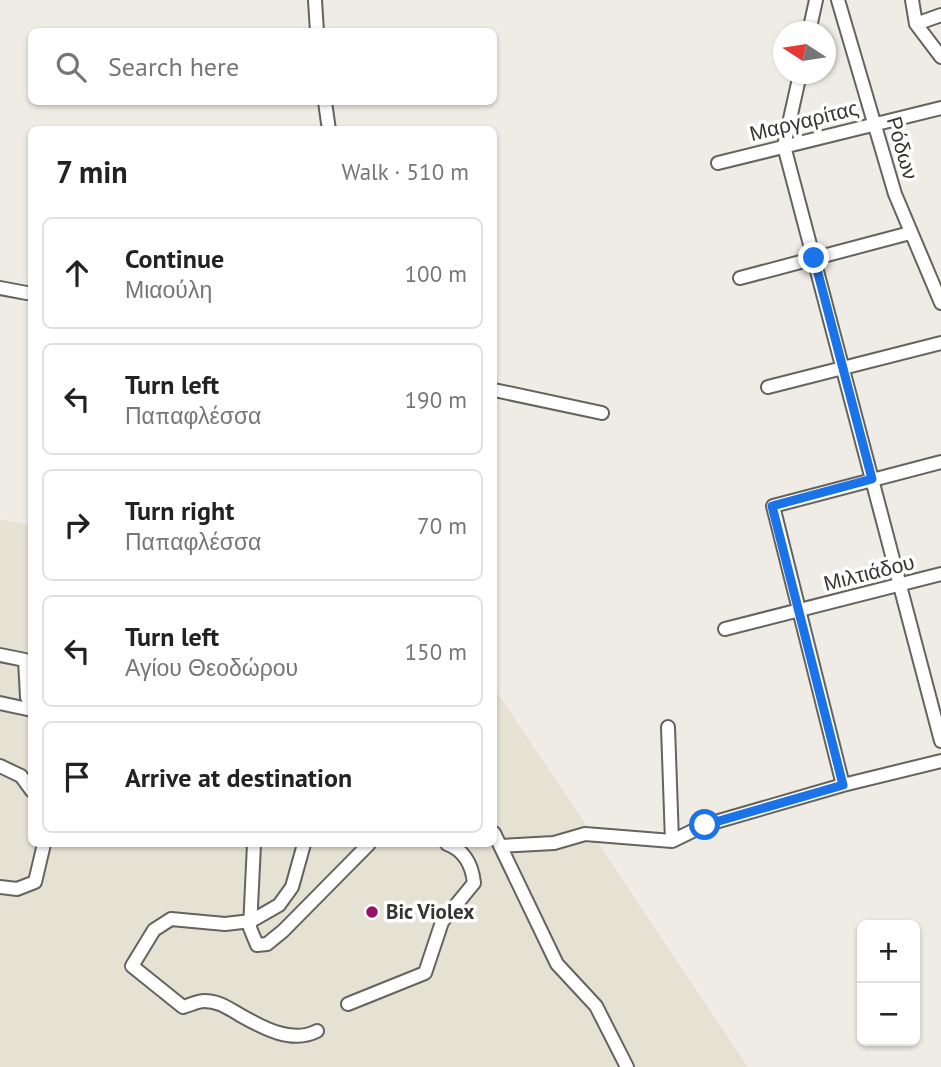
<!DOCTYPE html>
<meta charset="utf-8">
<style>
body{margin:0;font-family:"PT Sans",sans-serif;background:#f6f6f6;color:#222}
.controls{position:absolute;right:21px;bottom:21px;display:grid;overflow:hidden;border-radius:10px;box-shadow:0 2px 5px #0004}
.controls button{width:63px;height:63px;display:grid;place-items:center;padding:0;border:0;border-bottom:2px solid #e0e0e0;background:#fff;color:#222;font:35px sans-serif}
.compass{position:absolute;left:773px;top:21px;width:63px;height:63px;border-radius:50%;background:#fff;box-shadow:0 2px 5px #0004;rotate:282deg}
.stop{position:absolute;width:21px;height:21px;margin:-16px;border:5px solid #1a73e8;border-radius:50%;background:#fff}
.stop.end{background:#1a73e8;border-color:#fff;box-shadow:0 2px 7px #0008}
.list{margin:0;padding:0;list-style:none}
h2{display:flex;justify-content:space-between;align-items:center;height:91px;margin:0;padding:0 28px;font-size:30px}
h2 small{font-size:23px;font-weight:400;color:#767676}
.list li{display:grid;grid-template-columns:46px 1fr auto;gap:21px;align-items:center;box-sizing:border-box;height:112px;margin:0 14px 14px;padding:0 14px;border:2px solid #e0e0e0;border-radius:10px}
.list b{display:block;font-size:26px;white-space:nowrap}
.list p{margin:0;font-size:23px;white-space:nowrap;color:#767676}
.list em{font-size:23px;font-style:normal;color:#767676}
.icon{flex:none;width:38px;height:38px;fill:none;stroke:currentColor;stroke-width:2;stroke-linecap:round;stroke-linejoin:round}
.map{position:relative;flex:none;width:941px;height:1067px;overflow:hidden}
.search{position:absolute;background:#fff;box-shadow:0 2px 5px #0004;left:28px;top:28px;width:469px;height:77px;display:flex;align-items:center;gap:18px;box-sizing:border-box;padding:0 24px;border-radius:10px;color:#767676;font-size:26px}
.panel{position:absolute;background:#fff;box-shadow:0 2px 5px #0004;left:28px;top:126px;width:469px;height:721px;border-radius:10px}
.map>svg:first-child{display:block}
</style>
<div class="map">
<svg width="941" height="1067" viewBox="0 0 941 1067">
<rect width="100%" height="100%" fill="#eeece5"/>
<path fill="#e5e2d3" d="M0,519l31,7 1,318h462v-156l254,379h-748z"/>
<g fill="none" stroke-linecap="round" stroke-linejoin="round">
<defs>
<path id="minor" d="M315,0l2,32
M838,0l57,194 46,109
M912,0l4,24 25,33
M916,24l25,-9
M809,32l7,-32
M800,74l-16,72 157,595
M325,102l4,28
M718,163l223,-55
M740,278l170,-45
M0,288l32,6
M768,387l173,-44
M494,390l108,23
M725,629l216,-55
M0,655l25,5 2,37 5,10
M0,703l32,7
M668,727l4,114
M0,766l21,10 11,15
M843,785l-70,-279 168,-44
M494,833l63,131 39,42 31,61
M254,844l-4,84 7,17 10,-1 16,-13 86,-87
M304,844l-12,43 -13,18 -28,16 -26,3 -54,-5 -17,11 -22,36 51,41c7,-2 15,-6 21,-6 15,0 24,7 36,14 23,13 52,29 77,16
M501,846l53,-3 31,-9 87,7 33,-16 138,-40 98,-24
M0,887l17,2 18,-7 9,-38
M348,1004l77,-31 17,-51 32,-39c-2,-18 -10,-33 -27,-39"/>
</defs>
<use href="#minor" stroke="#64635d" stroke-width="16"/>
<use href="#minor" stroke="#fff" stroke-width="12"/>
</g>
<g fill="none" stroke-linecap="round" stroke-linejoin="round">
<path stroke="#1a73e8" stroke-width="9" d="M705,825l138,-40 -71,-279 100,-27 -58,-221"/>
</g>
<circle fill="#961067" stroke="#fff" stroke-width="2.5" cx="372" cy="912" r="7"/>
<g text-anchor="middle" stroke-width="7" stroke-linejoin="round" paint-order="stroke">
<g font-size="21" fill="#363533" stroke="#fff">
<text transform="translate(804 121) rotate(-14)" y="7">Μαργαρίτας</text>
<text transform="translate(902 148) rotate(74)" y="7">Ρόδων</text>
<text transform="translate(869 573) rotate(-14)" y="7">Μιλτιάδου</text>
</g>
<g font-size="21" font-weight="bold" fill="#363533" stroke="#fff" text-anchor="start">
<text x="386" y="919">Bic Violex</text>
</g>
</g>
</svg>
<div class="controls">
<button>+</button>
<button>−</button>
</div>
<svg class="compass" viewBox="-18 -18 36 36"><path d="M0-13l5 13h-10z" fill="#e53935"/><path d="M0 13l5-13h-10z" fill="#767676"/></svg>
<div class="stop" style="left:705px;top:825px"></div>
<div class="stop end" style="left:814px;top:258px"></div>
<div class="search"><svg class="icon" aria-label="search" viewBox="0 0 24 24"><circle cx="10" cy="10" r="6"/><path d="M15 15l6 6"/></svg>Search here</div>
<section class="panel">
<h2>7 min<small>Walk · 510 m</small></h2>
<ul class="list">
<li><svg class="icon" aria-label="ahead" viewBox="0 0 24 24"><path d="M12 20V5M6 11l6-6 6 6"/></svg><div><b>Continue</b><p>Μιαούλη</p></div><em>100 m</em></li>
<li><svg class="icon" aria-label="left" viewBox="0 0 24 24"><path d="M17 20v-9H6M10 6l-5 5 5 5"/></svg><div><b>Turn left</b><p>Παπαφλέσσα</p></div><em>190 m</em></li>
<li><svg class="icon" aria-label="right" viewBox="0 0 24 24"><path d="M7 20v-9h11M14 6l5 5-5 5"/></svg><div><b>Turn right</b><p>Παπαφλέσσα</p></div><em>70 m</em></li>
<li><svg class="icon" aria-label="left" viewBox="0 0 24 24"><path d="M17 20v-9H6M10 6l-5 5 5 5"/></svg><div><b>Turn left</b><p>Αγίου Θεοδώρου</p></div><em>150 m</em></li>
<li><svg class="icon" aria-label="arrive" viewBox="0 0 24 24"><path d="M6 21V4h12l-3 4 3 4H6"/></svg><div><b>Arrive at destination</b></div></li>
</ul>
</section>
</div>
